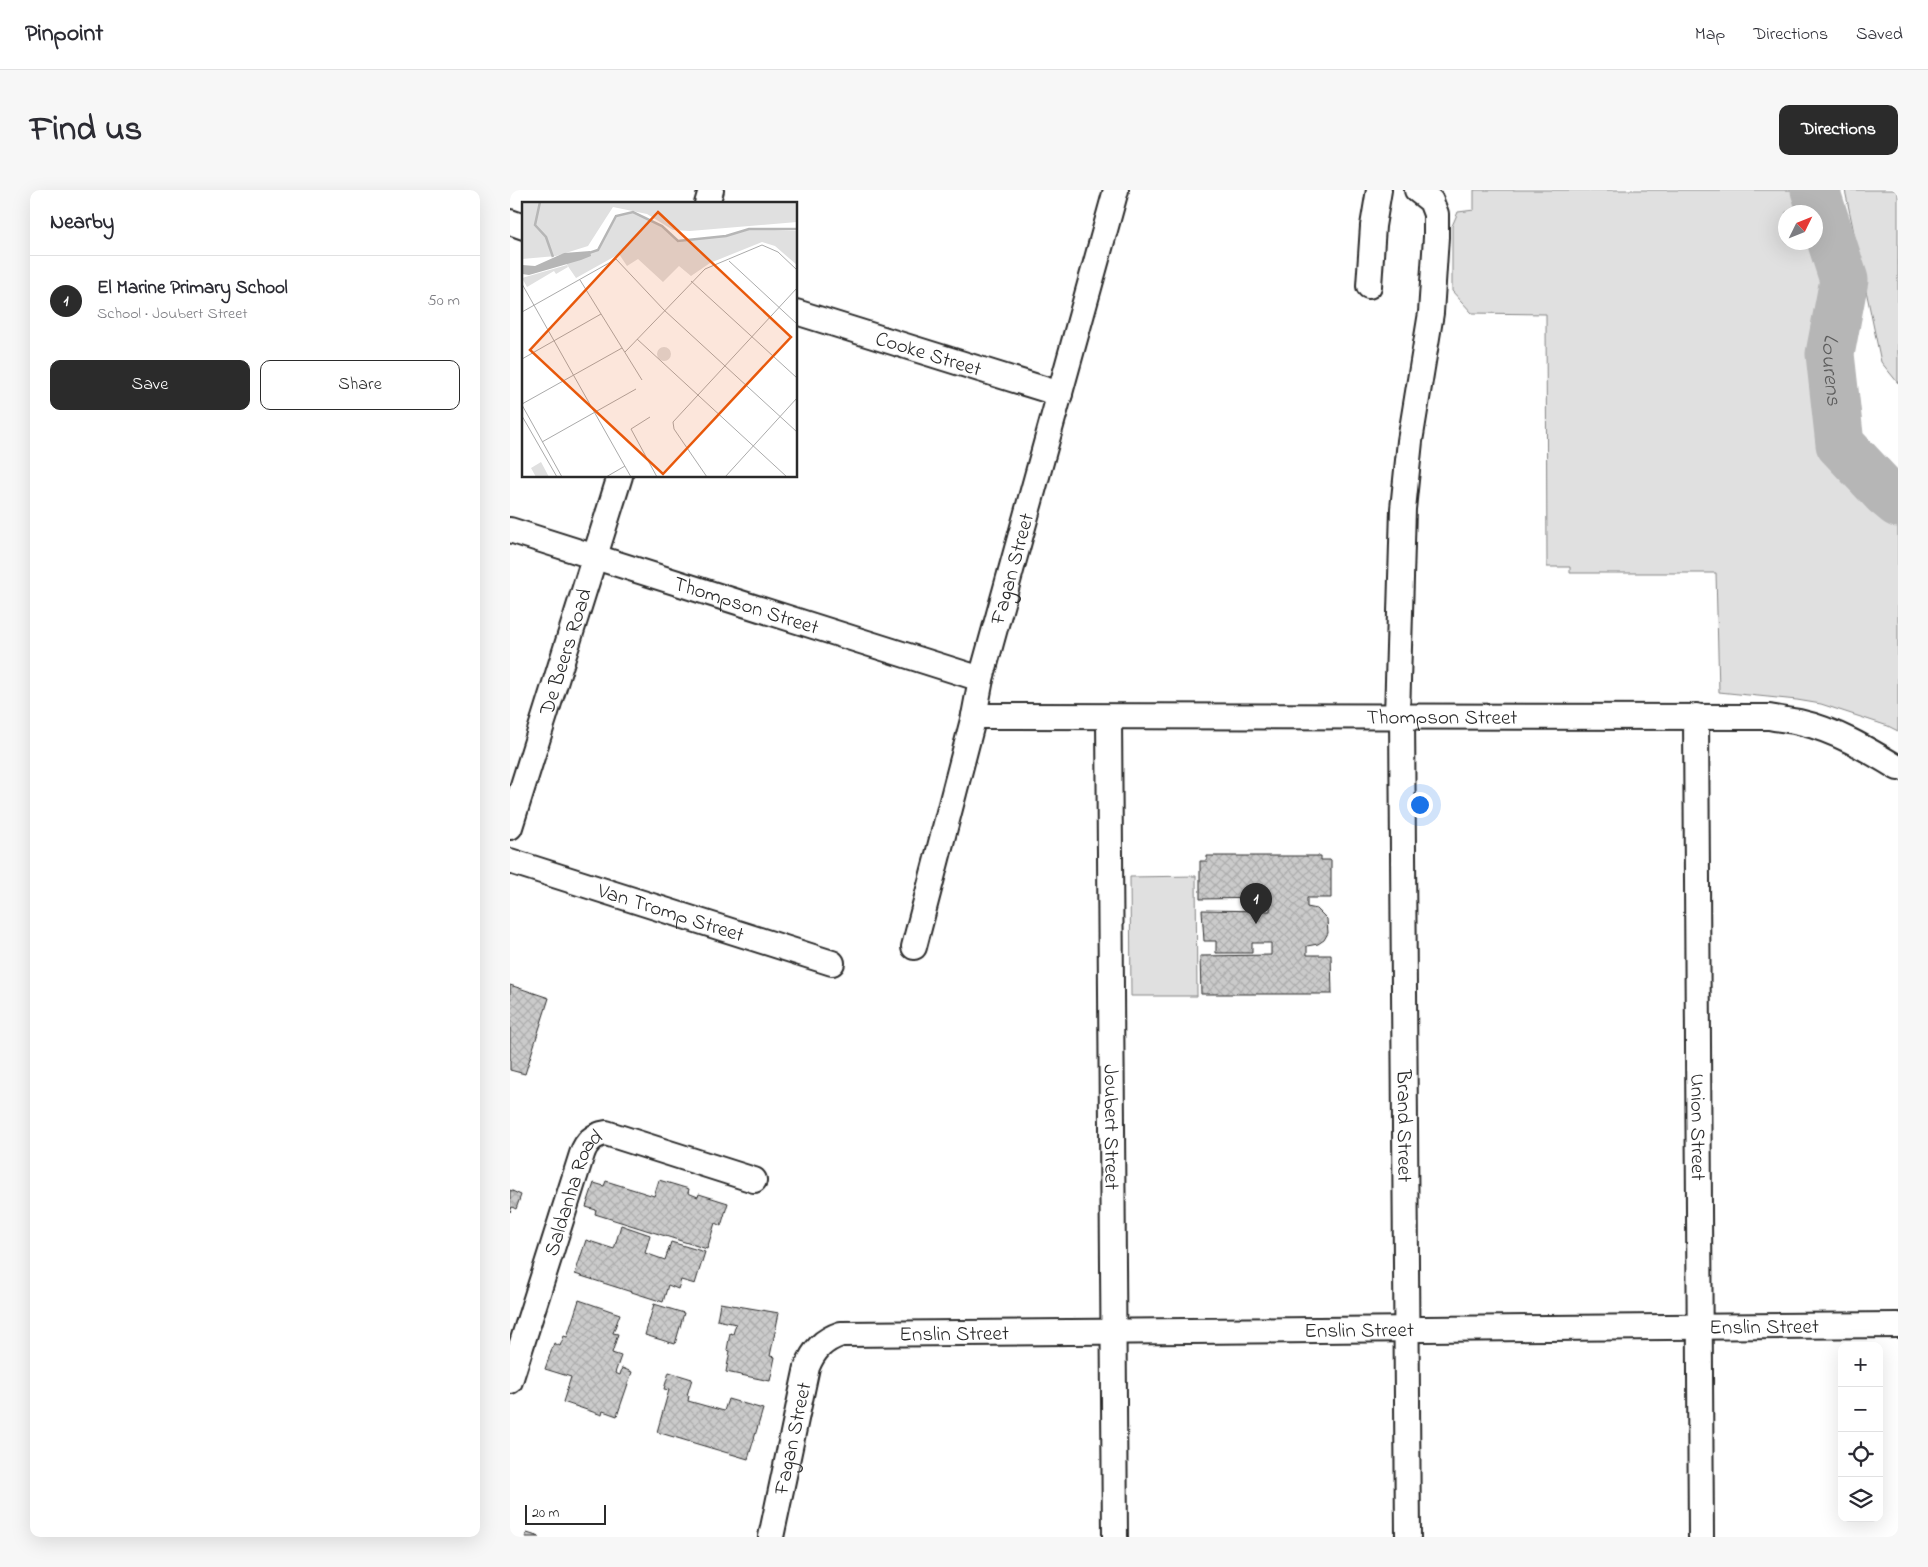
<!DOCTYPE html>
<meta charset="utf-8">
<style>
body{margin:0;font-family:"Indie Flower",sans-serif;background:#f7f7f7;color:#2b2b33}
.controls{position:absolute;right:15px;bottom:15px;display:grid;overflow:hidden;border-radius:10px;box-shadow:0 5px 20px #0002}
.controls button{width:45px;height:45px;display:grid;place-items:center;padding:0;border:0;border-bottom:1px solid #e1e1e2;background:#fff;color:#2b2b33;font:25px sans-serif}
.compass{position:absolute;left:1268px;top:15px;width:45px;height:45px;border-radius:50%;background:#fff;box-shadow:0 5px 20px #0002;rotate:47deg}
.scale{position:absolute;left:15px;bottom:12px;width:81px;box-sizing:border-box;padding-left:5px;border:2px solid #2b2b2b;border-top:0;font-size:14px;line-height:18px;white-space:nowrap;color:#2b2b2b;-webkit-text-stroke:4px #fff;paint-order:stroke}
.you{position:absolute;left:909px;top:614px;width:18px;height:18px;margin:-12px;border:4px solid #fff;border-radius:50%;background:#1a73e8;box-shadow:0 0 0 8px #1a73e833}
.badge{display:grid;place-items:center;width:32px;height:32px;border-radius:50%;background:#2b2b2b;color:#fff;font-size:16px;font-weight:700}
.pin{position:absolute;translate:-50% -41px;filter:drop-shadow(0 1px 2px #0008)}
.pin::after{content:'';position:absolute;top:26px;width:18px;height:15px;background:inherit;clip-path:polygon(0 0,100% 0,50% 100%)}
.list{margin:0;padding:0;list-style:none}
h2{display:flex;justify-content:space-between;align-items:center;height:65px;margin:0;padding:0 20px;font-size:21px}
h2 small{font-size:16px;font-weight:400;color:#7c7c81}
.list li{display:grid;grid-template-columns:32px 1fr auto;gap:15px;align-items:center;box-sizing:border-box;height:90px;padding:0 20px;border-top:1px solid #e1e1e2}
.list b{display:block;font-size:19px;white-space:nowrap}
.list p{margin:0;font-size:16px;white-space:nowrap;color:#7c7c81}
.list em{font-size:16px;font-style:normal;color:#7c7c81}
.actions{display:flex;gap:10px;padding:15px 20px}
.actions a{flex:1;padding:11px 0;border:1px solid #2b2b2b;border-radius:10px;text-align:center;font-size:18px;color:#2b2b2b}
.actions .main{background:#2b2b2b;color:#fff}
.icon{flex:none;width:28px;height:28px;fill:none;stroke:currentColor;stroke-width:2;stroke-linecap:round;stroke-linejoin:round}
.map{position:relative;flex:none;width:1388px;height:1347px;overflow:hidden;border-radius:10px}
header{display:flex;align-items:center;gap:30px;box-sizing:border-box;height:70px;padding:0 25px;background:#fff;border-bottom:1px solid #e1e1e2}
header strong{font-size:24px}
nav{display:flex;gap:28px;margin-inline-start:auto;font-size:18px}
.intro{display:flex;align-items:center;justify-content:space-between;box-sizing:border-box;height:120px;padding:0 30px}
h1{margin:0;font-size:35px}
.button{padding:12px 22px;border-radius:10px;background:#2b2b2b;color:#fff;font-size:18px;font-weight:700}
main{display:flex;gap:30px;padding:0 30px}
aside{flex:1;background:#fff;border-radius:10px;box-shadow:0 5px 20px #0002}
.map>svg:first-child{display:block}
</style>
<header>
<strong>Pinpoint</strong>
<nav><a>Map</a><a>Directions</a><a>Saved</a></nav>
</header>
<div class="intro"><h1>Find us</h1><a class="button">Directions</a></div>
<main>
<aside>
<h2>Nearby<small></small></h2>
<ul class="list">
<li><span class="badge">1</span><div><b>El Marine Primary School</b><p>School · Joubert Street</p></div><em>50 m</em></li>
</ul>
<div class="actions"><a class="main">Save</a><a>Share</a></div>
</aside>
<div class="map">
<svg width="1388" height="1347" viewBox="0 0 1388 1347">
<defs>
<pattern id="building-cross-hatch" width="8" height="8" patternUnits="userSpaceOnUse" patternTransform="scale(1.25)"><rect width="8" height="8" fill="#cbcbcb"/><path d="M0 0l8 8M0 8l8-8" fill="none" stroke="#aeaeae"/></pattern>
</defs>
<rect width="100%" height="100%" fill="#fff"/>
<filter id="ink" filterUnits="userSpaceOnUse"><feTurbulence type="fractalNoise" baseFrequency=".02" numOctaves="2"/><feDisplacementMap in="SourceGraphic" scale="10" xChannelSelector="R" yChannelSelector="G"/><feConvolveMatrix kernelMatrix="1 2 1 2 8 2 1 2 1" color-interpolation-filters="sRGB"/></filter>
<g filter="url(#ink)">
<path fill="#e0e0e0" stroke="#868686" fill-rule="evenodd" d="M964,0h343l13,34 12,56 -12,74 10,90 46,49 12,10v228l-10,-5 -67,-22 -24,-4 -78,-8 -3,-119h-146v-6h-23l-1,-253 -74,-1 -20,-22v-65l6,-14 16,-2zM1306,22v30h-30v-30z
M1335,0h53v193l-17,-21z
M686,686l1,120h-66l-1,-119z"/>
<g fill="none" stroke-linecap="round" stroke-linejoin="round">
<path stroke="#b6b6b6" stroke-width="49" id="s1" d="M1305,0l29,90 -14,74 10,90 46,49 12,10"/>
</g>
<path fill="url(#building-cross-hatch)" stroke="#2b2b2b" d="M697,666h114v4h10v38h-24v9l10,2 10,10 1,14 -4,7 -6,4 -11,2v9h24l1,39h-131l-1,-38 71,-1v-12h-19v10h-36v-12h-12l-2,-31 68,1v-13l-70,1v-38h7z
M0,795l39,13 -24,76 -15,-4z
M149,990l30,9 -1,4 10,4 1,-3 29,9 -7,23 -6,-3 -8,26 -112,-35 1,-4 -10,-3 8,-24 10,3 2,-5 48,15z
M0,1000l11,5 -5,14 -4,-2 -2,5z
M111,1035l29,10 -5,18 20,7 6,-18 34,10 -10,32 -14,-4 -3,9 -10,-4 -5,17 -88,-28 11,-34 28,9z
M69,1110l41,14 -7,19 5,1 -6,19 9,3 -6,17 5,2 2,-7 10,4 -15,44 -14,-5 -1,4 -39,-13 8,-25 -26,-8 9,-26 6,3 4,-10 3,1z
M210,1113l59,10 -9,43 5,1 -5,24 -44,-9 4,-21 -3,-1 3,-17 3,1 3,-10 -19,-4z
M144,1114l30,9 -9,31 -30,-9z
M159,1182l23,7 -5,16 2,1 -1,5 36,10 4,-12 35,10 -15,50 -91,-27 12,-42 -5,-1z
M17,1343l13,4h-15z"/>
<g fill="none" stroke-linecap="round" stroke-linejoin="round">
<defs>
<g id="street">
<path d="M197,14l4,-14"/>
<path d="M0,32l14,5"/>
<path d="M859,96l4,-60 6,-36"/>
<path id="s2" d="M286,122l264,82"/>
<path id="s3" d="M0,340l471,149"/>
<path id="s4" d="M464,526l795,1c10,2 20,3 30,5 36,8 68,27 99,46"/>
<path d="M887,526l6,-207 7,-68 21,-128 5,-76v-23l-5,-13 -14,-11"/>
<path id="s5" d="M892,526l6,821"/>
<path id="s6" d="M1186,526l5,821"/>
<path id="s7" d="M599,527l6,820"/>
<path id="s8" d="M0,637l110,-351"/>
<path id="s9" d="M0,671l322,102"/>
<path id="s10" d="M404,757l60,-231 7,-37 135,-489"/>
<path id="s11" d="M0,1191l72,-227c4,-12 11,-19 24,-21l148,47"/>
<path id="s12" d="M261,1347l36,-170c7,-17 16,-27 34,-33l1057,-9"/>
</g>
</defs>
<use href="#street" stroke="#2b2b2b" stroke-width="28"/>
<use href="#street" stroke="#fff" stroke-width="24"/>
</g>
</g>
<g text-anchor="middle" stroke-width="4" stroke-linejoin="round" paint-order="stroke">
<g font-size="21" fill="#2b2b2b" stroke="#fff">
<text dy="7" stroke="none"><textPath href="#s2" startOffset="139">Cooke Street</textPath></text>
<text dy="7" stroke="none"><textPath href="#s10" startOffset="391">Fagan Street</textPath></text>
<text dy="7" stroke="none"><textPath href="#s3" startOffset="248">Thompson Street</textPath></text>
<text dy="7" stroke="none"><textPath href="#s8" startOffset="184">De Beers Road</textPath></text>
<text dy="7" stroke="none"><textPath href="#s4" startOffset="468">Thompson Street</textPath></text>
<text dy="7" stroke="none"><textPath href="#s9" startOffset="169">Van Tromp Street</textPath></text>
<text dy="7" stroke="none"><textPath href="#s5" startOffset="410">Brand Street</textPath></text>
<text dy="7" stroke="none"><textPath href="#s7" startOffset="410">Joubert Street</textPath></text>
<text dy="7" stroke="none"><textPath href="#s6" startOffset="411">Union Street</textPath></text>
<text dy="7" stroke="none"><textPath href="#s11" startOffset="199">Saldanha Road</textPath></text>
<text dy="7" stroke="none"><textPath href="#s12" startOffset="1146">Enslin Street</textPath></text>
<text dy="7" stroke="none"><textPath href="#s12" startOffset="741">Enslin Street</textPath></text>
<text dy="7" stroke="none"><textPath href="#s12" startOffset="336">Enslin Street</textPath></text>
<text dy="7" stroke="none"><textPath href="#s12" startOffset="101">Fagan Street</textPath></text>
</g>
<g font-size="22" font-style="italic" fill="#5c5c5c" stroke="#fff">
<text dy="8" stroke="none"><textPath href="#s1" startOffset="186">Lourens</textPath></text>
</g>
</g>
<g transform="translate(12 12)">
<rect width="275" height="275" fill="#fff"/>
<path d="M0,0h275v20l-107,9 -17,-1 -26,-16 -34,-7 -25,39 -32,10 -34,3zM111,10l29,14 16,15 48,-5 23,-7 48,2v34l-22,-19 -13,-4 -52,21 -19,13 -12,-10 -16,16 -25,-23 -11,7 -8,-12 -43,24 -13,-19 35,-9 18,-34zM135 152a7 7 0 1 1 14 0a7 7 0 1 1-14 0ZM19,260l8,15h-13l-5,-9z" fill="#e0e0e0"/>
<path d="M0,0h13l-5,28h-8z" fill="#e0e0e0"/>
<path d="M45,63l1,2 -12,7 -2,-3 -27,16 -5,-9z" fill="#e0e0e0"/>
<path d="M68,49l1,5 -10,4 -52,15 -7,-1v-9l13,1 29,-13z" fill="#b6b6b6"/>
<path fill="none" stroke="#b6b6b6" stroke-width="2.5" d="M18,0l-5,23 11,12 7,20M61,53l15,-5 18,-34 17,-4 29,14 16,15 48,-5 23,-7h48"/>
<path fill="none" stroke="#aaa" stroke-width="1" d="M207,59l68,63M58,78l62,100M169,79l106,97M0,82l109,193M142,108l133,122M0,110l94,-53 48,51M115,137l150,138M103,150l80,-83 57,-24 16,7 19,18M0,157l79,-45M0,202l100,-56M0,203l40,72M0,214l35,61M128,215l-19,12 26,48M20,240l94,-53M84,275l19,-11M185,275l-33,-48 -1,-7 124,-134M203,275l72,-79"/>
<path fill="#e8590c" fill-opacity="0.15" stroke="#e8590c" stroke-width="2.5" d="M136,10l133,125 -128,137 -133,-124z"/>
<rect width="275" height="275" fill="none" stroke="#2b2b2b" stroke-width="2.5"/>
</g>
</svg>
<div class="controls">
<button>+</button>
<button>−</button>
<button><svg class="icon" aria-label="locate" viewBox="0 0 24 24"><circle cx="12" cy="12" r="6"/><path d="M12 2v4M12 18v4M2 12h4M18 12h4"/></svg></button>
<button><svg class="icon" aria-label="layers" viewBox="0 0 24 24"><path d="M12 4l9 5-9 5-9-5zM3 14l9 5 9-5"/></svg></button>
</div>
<svg class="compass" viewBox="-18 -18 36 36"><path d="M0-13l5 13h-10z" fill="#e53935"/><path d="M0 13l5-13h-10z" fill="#7c7c81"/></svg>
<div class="scale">20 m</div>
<div class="you"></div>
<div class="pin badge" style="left:746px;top:734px">1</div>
</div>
</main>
